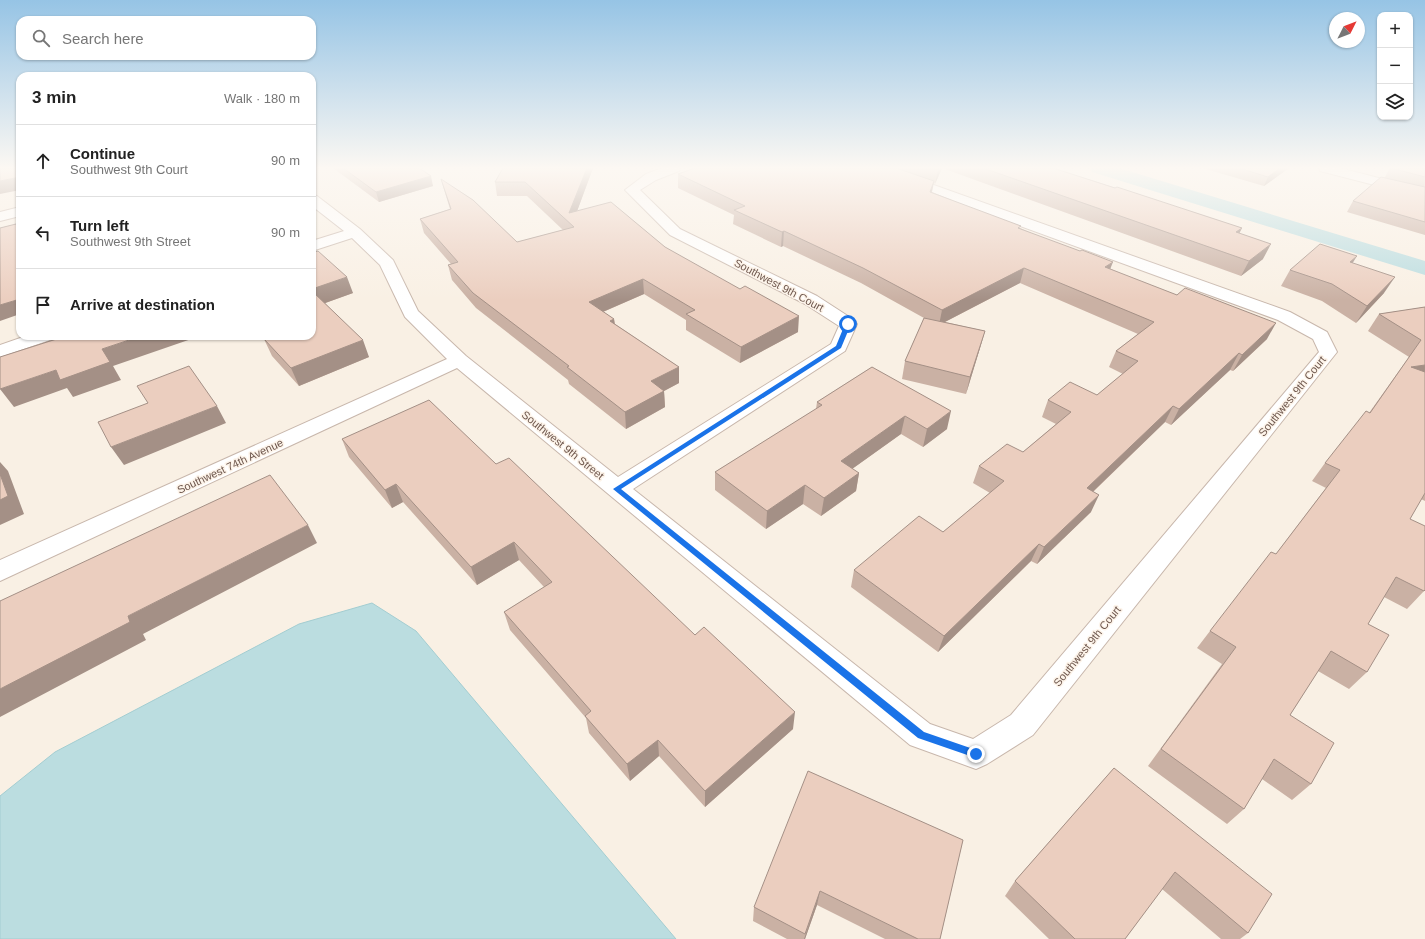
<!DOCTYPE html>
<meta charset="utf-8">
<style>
body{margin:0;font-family:Helvetica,sans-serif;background:#f2f2f2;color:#222}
.controls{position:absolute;right:12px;top:12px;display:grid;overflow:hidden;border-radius:8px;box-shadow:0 1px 3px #0004}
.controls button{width:36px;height:36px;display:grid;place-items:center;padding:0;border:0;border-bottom:1px solid #e0e0e0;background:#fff;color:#222;font:20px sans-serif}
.compass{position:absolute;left:1329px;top:12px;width:36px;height:36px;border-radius:50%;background:#fff;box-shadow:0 1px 3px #0004;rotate:48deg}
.stop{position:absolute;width:12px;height:12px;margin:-9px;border:3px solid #1a73e8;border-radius:50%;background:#fff}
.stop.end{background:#1a73e8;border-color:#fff;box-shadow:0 1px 4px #0008}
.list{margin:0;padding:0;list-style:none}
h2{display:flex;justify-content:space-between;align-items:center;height:52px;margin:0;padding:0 16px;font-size:17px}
h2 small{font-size:13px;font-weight:400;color:#767676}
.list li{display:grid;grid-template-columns:26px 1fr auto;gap:12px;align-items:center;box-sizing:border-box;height:72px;padding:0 16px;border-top:1px solid #e0e0e0}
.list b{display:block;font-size:15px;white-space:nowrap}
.list p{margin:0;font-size:13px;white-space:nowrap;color:#767676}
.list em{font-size:13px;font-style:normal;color:#767676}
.icon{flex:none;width:22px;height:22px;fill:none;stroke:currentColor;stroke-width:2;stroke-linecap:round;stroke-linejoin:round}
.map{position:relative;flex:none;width:1425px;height:939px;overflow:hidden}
.search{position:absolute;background:#fff;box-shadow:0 1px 3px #0004;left:16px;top:16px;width:300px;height:44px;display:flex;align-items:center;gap:10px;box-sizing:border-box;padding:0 14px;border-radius:12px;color:#767676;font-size:15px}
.panel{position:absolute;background:#fff;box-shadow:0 1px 3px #0004;left:16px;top:72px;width:300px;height:268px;border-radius:12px}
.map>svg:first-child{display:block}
</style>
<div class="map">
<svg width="1425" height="939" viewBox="0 0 1425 939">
<rect width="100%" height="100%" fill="#f9f0e4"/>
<path fill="#bbdde0" stroke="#a3cdd1" d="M372,603l44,28 260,308h-676v-143l55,-44 244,-128z"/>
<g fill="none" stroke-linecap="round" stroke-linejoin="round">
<path fill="#bbdde0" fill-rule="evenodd" d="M1090,168h29l306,93v14l-333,-103z"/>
<defs>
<path id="minor" d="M662,168h18l-1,3 -23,9 -16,10 40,39 137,67 37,24 3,4 -12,27 -212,138 297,235 43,15 38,-24 308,-363 -6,-13 -35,-19 -409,-149 -1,-3h18l404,144 37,20 10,20 -304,383 -46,29 -11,5 -66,-24 -453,-377 -457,213v-21l447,-201 -42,-42 -25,-52 -28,-27 -40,13v-10l32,-10 -32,-25v-11l5,1 43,33 33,31 25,51 48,45 152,121 213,-133 8,-18 -34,-22 -135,-69 -45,-45 21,-16z
M1319,168h21l85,22v8l-105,-27z
M20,207v9l-20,5v-9z
M26,336h27l-3,4 -50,17v-12z"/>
</defs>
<use href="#minor" stroke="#c8b7ac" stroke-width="2"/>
<use href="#minor" fill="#fff" fill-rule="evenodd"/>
</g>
<path fill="#cab1a4" d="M333,168h86l14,18 -54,16z
M503,168h90l-16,43 88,36 133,85 -58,31 -54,-33v-10l-42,-26 -41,18 11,7 1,5 64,43v16l-15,8 1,16 -39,22 -57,-45 -1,-4 -92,-72 -24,-28 -4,-15 3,-1 -27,-31 -4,-14 30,-10 -5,-16 -4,-14 76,63 46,-12 -36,-34h-30l-2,-14z
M695,168h247l-7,16 -1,-1 -2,9 88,36 247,111 -34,32 -3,-1 -59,55 -6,-3 -72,70 -2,20 -54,52 -6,-3 -93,91 -87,-65 3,-17 89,-38 47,-39 -17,-10 6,-17 44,-14 33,-28 -14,-7 6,-17 49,-5 26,-21 -14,-7 7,-16 22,-17 -118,-51 -75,39 40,9 -5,17 -14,46 -64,-15 3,-18 19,-43 -63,-35 -78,-37 -2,1 -48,-23 1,-9 -56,-27v-14z
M942,168h115l-1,1 186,59 -3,5 24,26 -22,17z
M1202,168h87l-25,18z
M1390,168h35v67l-78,-23 6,-11 32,-24z
M312,253l41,40 -28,10 44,54 -70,29 -27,-30 -8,-17 51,-19z
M1353,263l31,30 -28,30 -34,-22 -41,-15 9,-16z
M1425,307v194l-4,-2 -11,20 14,72 -17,18 -23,-12 -16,27 -1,48 -18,17 -31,-18 -28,44 21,69 -19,16 -30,-21 -18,30 -17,15 -79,-58 74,-102 -25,-16 13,-17 66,-77 50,-66 -14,-7 13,-18 44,-50 40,-56 -41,-26 11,-17z
M872,367l75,62 -24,18 -22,-13 -49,35 7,4 -3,18 -35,25 -18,-12 -37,25 -51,-39v-18l101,-63 1,-7z
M342,439l154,25 297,265 -88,78 -46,-51 -29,25 -41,-48 -3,-15 -76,-88 -6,-18 40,-25 -25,-27 -42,25 -74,-83 -11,6 -43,-51z
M1114,768l134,165 -8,6h-19l-59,-50 -37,50h-76l-44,-43 10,-15z
M963,840l-23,99h-55l-68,-34 -12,34h-18l-34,-18 1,-14z"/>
<path fill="#a49086" d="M587,168h6l-21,57 -3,-12z
M939,168h3l-7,16 3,-14z
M1280,168h9l-25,18 4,-9z
M431,176l2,10 -54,16 -3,-10z
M20,177v13l-20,4v-13z
M934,181l-3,14 -1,-3z
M1242,228l-7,14 1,-10z
M784,231l-1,15 -2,1 1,-15z
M1271,244l-8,15 -22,17 8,-15z
M1357,256l-10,16 3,-10z
M1113,262l-6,15 -2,-10z
M1024,268l-4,15 -81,42 3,-15z
M347,277l6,16 -36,13 -5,-13v-4z
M1395,277l-11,16 -28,30 11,-17z
M643,279l1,15 -53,23 -2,-15z
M20,299v15l-20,7v-16z
M799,316l-1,16 -58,31 1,-16z
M614,319l2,16 -6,-14z
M1276,323l-9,16 -34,32 9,-16z
M985,331l-5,17 -14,46 4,-17z
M141,336h59l-87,30 8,14 -48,17 -6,-9 -53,19 -14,-18 56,-19 46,-21z
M363,340l6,17 -70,29 -8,-18z
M1239,353l-9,17 -59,55 8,-16z
M1425,365v15l-14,-13z
M679,367v16l-15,8 1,16 -39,22 -1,-17 26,-31z
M217,406l9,17 -102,42 -13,-18z
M1173,406l-8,16 -86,83 8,-17z
M951,411l-4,18 -24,18 4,-18z
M905,416l-4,18 -63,45 3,-18z
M0,462l8,9 16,43 -24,11z
M859,473l-3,18 -35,25 3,-18z
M396,484l7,18 -11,6 -7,-18z
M805,485l-2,19 -37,25 1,-18z
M1099,495l-8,17 -54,52 7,-17z
M308,525l9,18 -174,91 3,6 -146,77v-28l128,-73z
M514,542l5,18 -42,25 -6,-18z
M1039,544l-8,17 -93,91 6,-16z
M795,712l-2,17 -88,78v-16z
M658,740l1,16 -29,25 -3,-17z
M820,891l-3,14 -12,34h-1z"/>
<path fill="#ebcebf" stroke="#a49086" d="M0,168h20v9l-20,4z
M343,168h76l12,8 -55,16z
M503,168h84l-18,45 42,-11 54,45 75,42 5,-3 54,30 -58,31 -55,-33 9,-4 -52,-31 -54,23 25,17 -4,2 69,46 -28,14 13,10 -39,21 -58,-45 2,-1 -96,-73 -25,-28 10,-3 -38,-43 31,-10 -10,-30 32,21 44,42 57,-15 -49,-45h-30z
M695,168h201l38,13 -4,11 91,34 -3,2 62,23 2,-1 31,12 -8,5 72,28 8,-7 91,35 -34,32 -3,-2 -60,56 -6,-3 -86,82 12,7 -55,52 -5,-3 -95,92 -90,-66 65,-54 24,16 61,-51 -25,-15 28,-22 16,8 48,-40 -23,-12 22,-18 27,13 41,-34 -22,-10 38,-29 -130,-54 -82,42 -79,-42 -79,-37 -2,1 -48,-22 11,-4 -67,-32z
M931,168h8l-1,2z
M983,168h70l62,20 2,-1 125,41 -6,4 35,12 -22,17z
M1239,168h41l-12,9z
M1391,168h34v9z
M1381,177l44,10v35l-72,-21z
M20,223v76l-20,6v-77z
M1320,244l37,12 -7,6 45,15 -28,29 -35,-22 -42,-14z
M318,251l29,26 -35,12v-36z
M312,291l51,49 -72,28 -27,-29 9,-3h39v-14l3,-2 -3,-9z
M1425,307v58l-14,2 14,5v121l-15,26 15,7v64l-1,1 -28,-14 -28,47 21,11 -22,37 -36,-21 -41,64 44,28 -23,41 -37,-25 -30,50 -83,-60 75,-102 -26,-16 61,-79 5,2 64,-84 -15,-7 41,-52 4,2 51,-73 -42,-26z
M924,318l61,13 -15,46 -65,-16z
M66,336h75l-39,13 8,13 -50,18 -4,-10 -56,19v-32z
M189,366l28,40 -106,41 -13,-25 50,-19 -11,-17z
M872,367l79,44 -24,18 -22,-13 -64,45 18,12 -35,25 -19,-13 -38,26 -52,-39 107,-67 -5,-3z
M429,400l67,64 13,-6 186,177 9,-8 91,85 -90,79 -47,-51 -31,24 -42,-48 6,-5 -87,-99 48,-30 -38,-40 -43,25 -75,-83 -11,6 -43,-51z
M0,474l8,22 -8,4z
M270,475l38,50 -180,91 2,6 -130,67v-88z
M1114,768l158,126 -24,39 -73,-61 -50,67h-50l-60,-58z
M808,771l155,69 -23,99h-22l-98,-48 -15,43 -51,-27z"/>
<linearGradient id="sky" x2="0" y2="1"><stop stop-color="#96c4e5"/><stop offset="0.56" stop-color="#fcf8f3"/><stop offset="1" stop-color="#fcf8f3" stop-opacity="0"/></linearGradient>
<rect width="1425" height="300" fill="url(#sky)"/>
<path fill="#1a73e8" d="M848,323l3,1 -10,24 -220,141 303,243 55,19 2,3 -2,3 -3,1 -58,-20 -305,-249 223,-143 9,-22z"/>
<g text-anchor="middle" stroke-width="3" stroke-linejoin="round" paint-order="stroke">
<g font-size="11" fill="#6e574d" stroke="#fdf4ea">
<text transform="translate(779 285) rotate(28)" y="4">Southwest 9th Court</text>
<text transform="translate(1292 396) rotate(-51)" y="4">Southwest 9th Court</text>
<text transform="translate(563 445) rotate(39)" y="4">Southwest 9th Street</text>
<text transform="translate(230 466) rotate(-25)" y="4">Southwest 74th Avenue</text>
<text transform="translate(1087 646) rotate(-51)" y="4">Southwest 9th Court</text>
</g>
</g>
</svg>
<div class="controls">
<button>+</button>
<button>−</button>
<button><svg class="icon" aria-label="layers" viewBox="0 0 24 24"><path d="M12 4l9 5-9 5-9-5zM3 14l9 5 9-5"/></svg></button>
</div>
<svg class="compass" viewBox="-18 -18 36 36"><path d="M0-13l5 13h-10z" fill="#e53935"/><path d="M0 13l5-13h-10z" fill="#767676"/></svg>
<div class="stop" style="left:848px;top:324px"></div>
<div class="stop end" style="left:976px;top:754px"></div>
<div class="search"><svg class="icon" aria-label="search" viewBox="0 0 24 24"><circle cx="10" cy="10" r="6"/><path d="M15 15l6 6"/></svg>Search here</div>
<section class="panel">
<h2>3 min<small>Walk · 180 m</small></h2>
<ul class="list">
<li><svg class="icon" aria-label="ahead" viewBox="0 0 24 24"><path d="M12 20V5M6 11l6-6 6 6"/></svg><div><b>Continue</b><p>Southwest 9th Court</p></div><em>90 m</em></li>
<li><svg class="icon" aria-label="left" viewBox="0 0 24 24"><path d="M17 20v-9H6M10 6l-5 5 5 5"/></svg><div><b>Turn left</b><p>Southwest 9th Street</p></div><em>90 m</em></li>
<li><svg class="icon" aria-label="arrive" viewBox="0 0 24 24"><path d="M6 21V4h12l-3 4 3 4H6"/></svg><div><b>Arrive at destination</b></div></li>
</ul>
</section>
</div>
